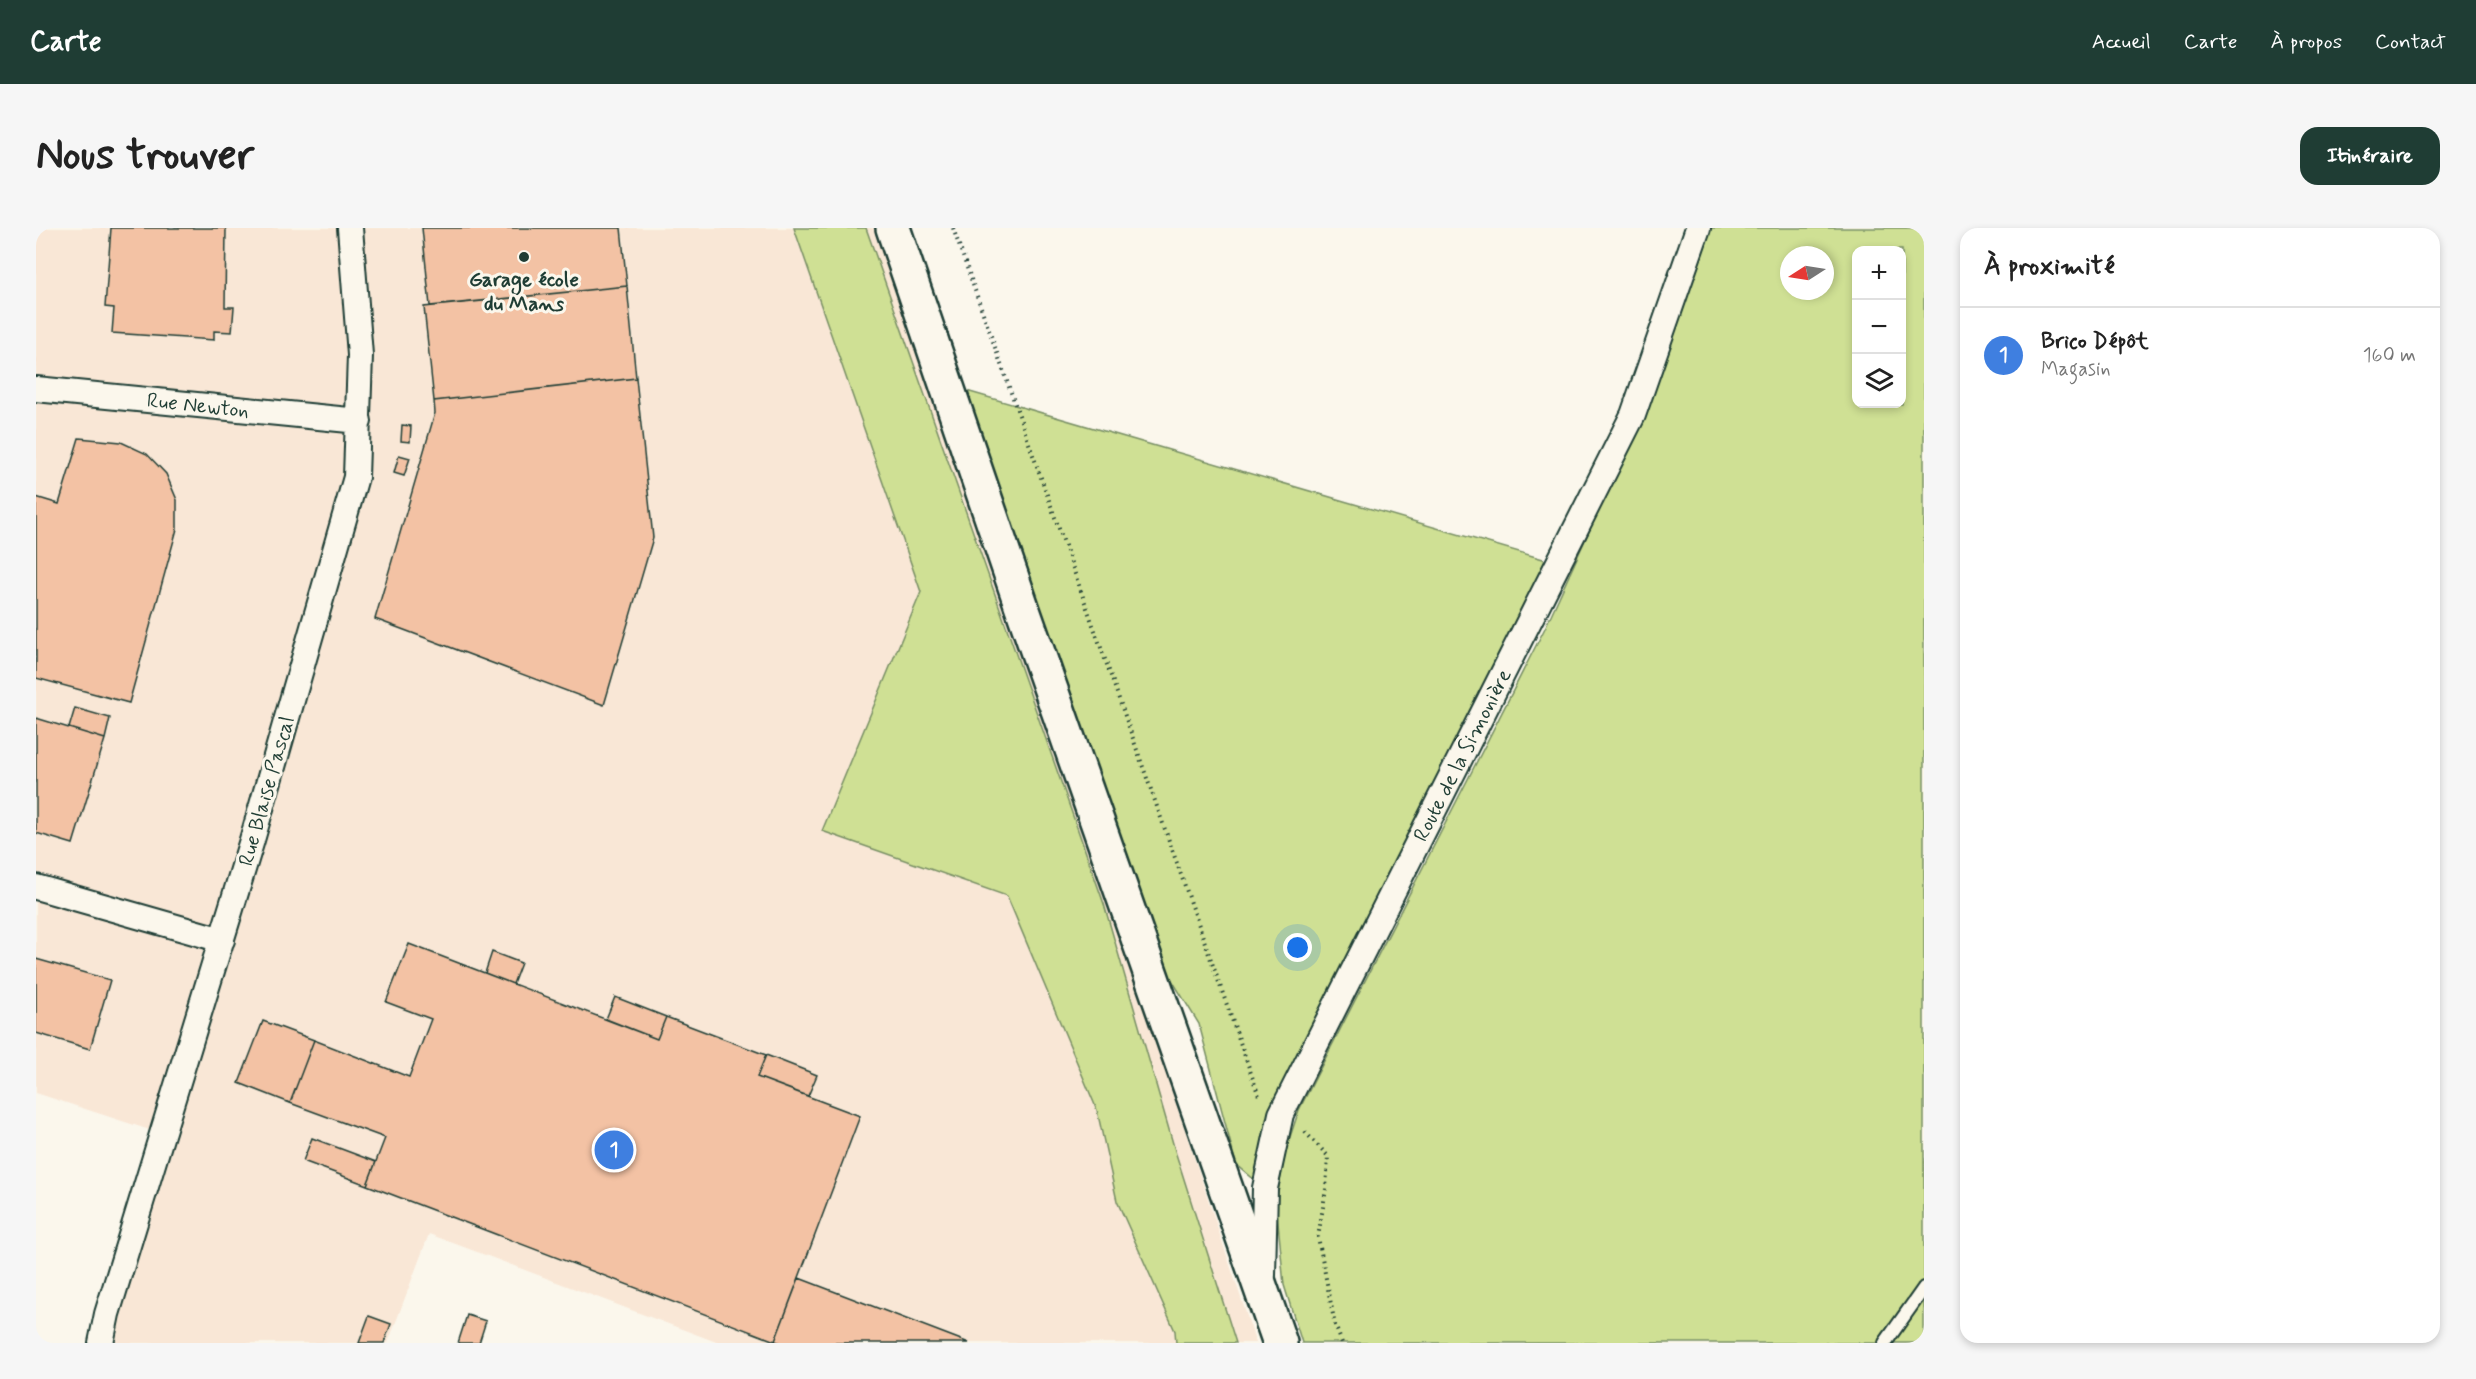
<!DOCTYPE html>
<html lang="fr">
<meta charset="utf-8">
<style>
body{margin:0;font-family:Mynerve,sans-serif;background:#f6f6f6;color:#222}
.controls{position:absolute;right:18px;top:18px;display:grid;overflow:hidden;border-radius:12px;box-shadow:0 3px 9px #0003}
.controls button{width:54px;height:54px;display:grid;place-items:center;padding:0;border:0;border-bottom:2px solid #e0e0e0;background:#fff;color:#222;font:30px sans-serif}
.compass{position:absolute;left:1744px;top:18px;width:54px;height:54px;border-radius:50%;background:#fff;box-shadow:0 3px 9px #0003;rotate:258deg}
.you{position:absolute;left:1262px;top:720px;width:21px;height:21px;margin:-15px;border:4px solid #fff;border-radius:50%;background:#1a73e8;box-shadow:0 0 0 9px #1a73e833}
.badge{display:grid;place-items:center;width:39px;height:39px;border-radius:50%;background:#1f3d34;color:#fff;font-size:20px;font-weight:700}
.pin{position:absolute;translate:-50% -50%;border:3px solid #fff;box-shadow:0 2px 6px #0006}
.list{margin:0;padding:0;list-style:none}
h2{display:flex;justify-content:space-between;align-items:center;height:78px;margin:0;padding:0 24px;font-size:26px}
h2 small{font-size:20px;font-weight:400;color:#767676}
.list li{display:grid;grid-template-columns:39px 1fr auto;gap:18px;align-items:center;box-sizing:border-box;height:96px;padding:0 24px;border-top:2px solid #e0e0e0}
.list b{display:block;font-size:22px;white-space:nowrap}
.list p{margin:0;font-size:20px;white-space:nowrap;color:#767676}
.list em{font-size:20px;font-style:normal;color:#767676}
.icon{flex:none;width:33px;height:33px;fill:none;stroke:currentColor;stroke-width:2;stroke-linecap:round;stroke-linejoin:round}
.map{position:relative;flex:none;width:1888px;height:1115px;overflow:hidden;border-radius:18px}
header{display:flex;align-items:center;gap:36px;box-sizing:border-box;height:84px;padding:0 30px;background:#1f3d34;color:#fff}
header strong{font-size:28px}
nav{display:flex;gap:33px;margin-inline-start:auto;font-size:21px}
.intro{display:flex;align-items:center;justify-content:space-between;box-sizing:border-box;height:144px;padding:0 36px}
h1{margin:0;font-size:42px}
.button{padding:15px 27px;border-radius:18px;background:#1f3d34;color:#fff;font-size:21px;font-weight:700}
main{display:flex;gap:36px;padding:0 36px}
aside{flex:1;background:#fff;border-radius:18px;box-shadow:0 3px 9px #0003}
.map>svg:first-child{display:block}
</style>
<header>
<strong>Carte</strong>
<nav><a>Accueil</a><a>Carte</a><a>À propos</a><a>Contact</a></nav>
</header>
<div class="intro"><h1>Nous trouver</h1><a class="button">Itinéraire</a></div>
<main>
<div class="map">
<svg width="1888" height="1115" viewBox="0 0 1888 1115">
<rect width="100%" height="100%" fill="#fbf7ec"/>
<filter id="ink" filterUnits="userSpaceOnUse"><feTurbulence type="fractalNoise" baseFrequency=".0167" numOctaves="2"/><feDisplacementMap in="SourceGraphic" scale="12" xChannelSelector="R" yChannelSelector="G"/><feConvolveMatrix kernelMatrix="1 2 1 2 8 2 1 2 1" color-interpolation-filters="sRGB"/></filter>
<g filter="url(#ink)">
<path fill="#f9e7d6" d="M0,0h857l219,683 144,432h-537l-290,-109 -41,109h-287l61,-209 -126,-41z"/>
<path fill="#cfe094" stroke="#778e64" stroke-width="1.5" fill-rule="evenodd" d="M758,0h72l238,676 72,250 60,189h-60l-1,-12 -58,-130 -20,-91 -90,-214 -185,-65 99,-239z
M1673,0h215v1115h-622l-18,-58 -8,-83 10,-53 13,-39 246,-482 72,-158zM1820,22h46v154h-46zM1753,27h36v36h-36z
M910,157l597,174 5,4 -270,535 -6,5 -16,78 -20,-17 -37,-140 -70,-114z"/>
<path fill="#f3c2a4" stroke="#1f3d34" stroke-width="1.5" d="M75,0h115l-1,79h9l-2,25 -18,-1v9l-102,-7 2,-25 -9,-1z
M386,0h199l6,58 -197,20z
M591,58l9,92 -202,23 -10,-94z
M600,150l17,160 -49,167 -229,-86 60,-206 -1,-12z
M366,197l9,1 -1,16 -9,-1z
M43,210l42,4 26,12 19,20 11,26v29l-48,174 -93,-25v-181l23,7z
M363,227l11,3 -6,18 -10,-3z
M39,480l35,10 -5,21 -36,-11z
M0,490l69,21 -32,105 -37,-11z
M373,716l248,95 9,-22 100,38 -9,22 103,39 -85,225 -408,-156 18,-47 -95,-35 24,-63 95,37 22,-58 -45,-17z
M456,724l29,11 -8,21 -28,-11z
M0,731l74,21 -20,69 -54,-16z
M579,769l51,20 -9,22 -51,-20z
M227,793l51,19 -24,63 -51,-20z
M730,827l51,20 -9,21 -51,-19z
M276,910l64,24 -9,23 -64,-24z
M763,1050l170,65h-188l-6,-2z
M431,1087l19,6 -7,22h-21z
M333,1088l22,8 -7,19h-25z"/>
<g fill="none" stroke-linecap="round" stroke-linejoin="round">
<defs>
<path id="service" d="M1849,1115l39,-55"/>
<path id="minor" d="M0,161l323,32
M0,659l186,53
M1227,1047l2,-87 16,-74 352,-699 65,-187
M65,1115l6,-29 145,-474 104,-363 4,-122 -10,-127"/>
<path id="secondary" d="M857,0l130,382 257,733"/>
</defs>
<use href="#service" stroke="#1f3d34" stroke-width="16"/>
<use href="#minor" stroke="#1f3d34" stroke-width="28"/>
<use href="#secondary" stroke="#1f3d34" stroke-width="38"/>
<path stroke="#1f3d34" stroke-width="4" stroke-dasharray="1.5 4.5" stroke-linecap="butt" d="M917,0l306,868
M1269,904l23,24 -2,33 -8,48 17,88 7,18"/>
<use href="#service" stroke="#fbf7ec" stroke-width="12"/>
<use href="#minor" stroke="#fbf7ec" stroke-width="24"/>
<use href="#secondary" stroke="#fbf7ec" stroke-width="33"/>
</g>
</g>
<circle fill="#1f3d34" stroke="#fbf7ec" stroke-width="2" cx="488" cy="29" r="6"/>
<g text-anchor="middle" stroke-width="6" stroke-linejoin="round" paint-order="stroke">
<g font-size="21" font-weight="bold" fill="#1f3d34" stroke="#fbf7ec">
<text x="488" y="58">Garage école<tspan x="488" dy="24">du Mans</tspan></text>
</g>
<g font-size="21" fill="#1f3d34" stroke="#fbf7ec">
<text transform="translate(162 177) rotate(6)" y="7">Rue Newton</text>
<text transform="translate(1426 527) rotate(-63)" y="7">Route de la Simonière</text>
<text transform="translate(230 563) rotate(-74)" y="7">Rue Blaise Pascal</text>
</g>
</g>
</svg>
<div class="controls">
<button>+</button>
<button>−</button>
<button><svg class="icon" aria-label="layers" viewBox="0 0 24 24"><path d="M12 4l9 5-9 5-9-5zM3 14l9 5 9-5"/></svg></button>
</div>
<svg class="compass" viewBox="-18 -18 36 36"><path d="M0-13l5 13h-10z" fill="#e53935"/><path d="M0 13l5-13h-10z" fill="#767676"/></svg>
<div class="you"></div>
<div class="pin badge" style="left:578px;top:922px;background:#3f7fe0">1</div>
</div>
<aside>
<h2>À proximité<small></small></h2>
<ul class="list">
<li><span class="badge" style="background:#3f7fe0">1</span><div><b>Brico Dépôt</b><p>Magasin</p></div><em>160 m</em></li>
</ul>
</aside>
</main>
